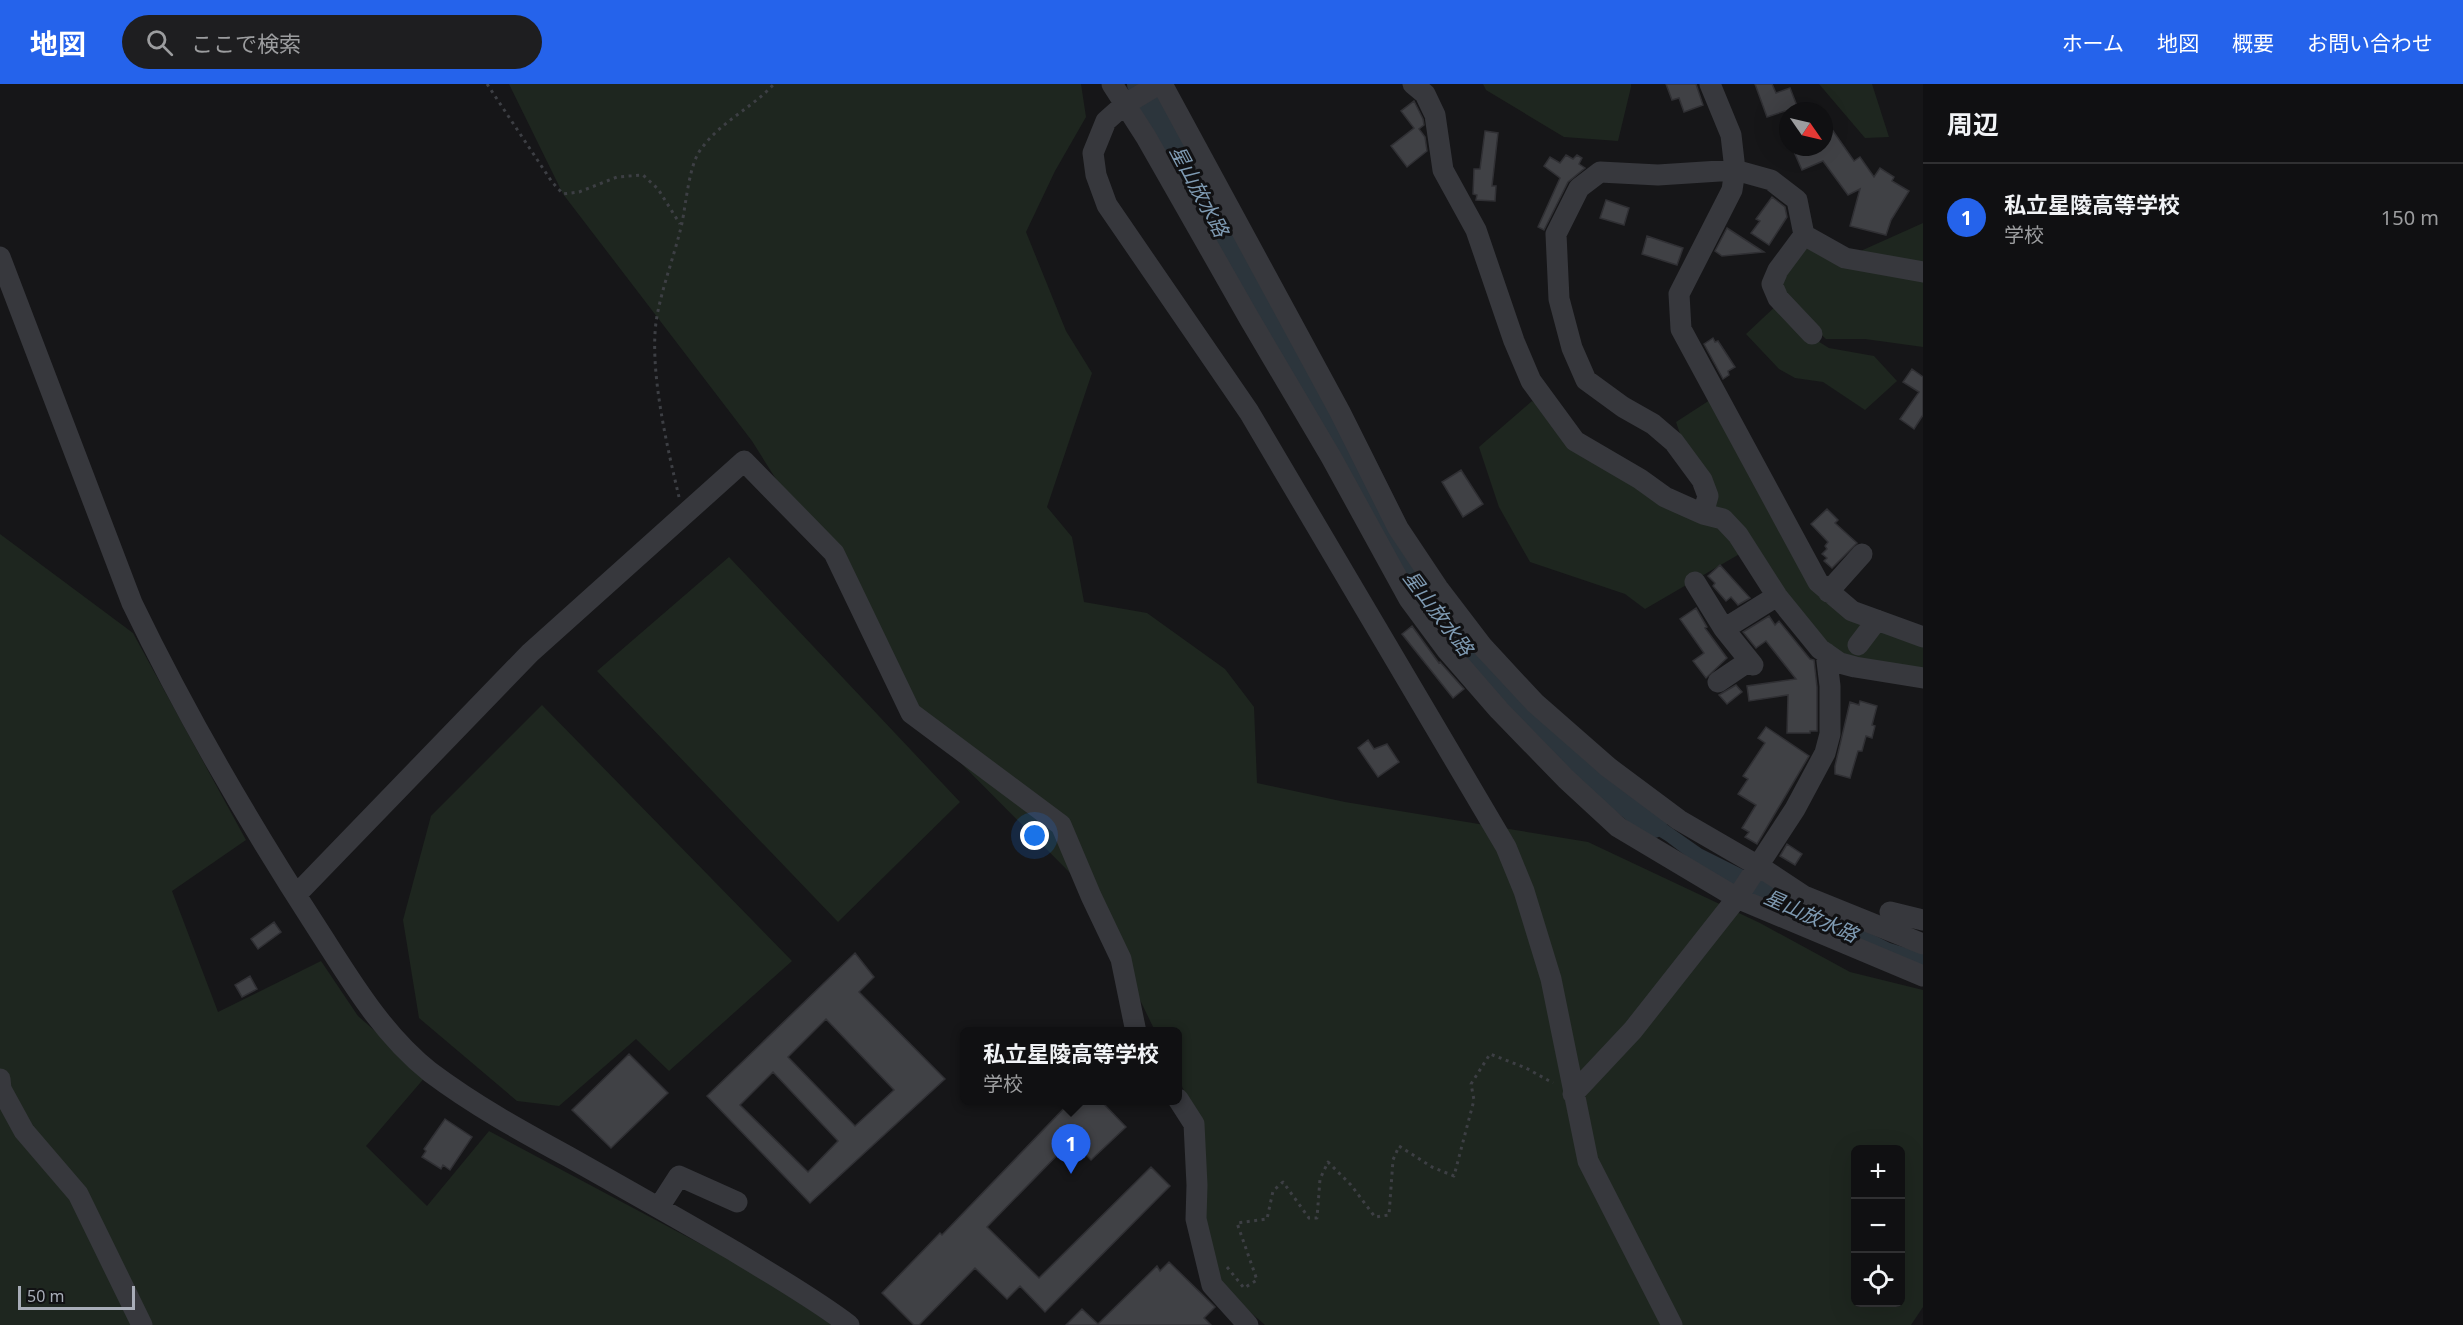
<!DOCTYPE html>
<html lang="ja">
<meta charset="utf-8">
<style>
body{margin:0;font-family:"Noto Sans","Noto Sans JP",sans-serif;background:#1e1e20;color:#f1f3f6}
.controls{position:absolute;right:18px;bottom:18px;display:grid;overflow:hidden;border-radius:9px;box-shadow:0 6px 24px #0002}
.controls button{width:54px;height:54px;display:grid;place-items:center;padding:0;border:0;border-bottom:2px solid #303032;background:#101012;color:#f1f3f6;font:30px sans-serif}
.compass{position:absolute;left:1779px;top:18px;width:54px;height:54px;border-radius:50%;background:#101012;box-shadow:0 6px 24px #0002;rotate:124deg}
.scale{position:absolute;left:18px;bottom:15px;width:117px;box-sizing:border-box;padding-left:6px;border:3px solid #a8adb8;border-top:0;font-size:16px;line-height:21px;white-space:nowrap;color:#a8adb8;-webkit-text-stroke:4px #111113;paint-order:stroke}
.you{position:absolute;left:1035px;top:752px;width:21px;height:21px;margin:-15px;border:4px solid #fff;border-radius:50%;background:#1a73e8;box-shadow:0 0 0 9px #1a73e833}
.badge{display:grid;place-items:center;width:39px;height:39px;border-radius:50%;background:#2563eb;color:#fff;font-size:20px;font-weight:700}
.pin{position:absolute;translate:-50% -50px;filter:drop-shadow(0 2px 3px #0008)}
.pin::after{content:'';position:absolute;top:32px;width:21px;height:18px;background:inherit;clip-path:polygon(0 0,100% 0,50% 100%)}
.popup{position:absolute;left:960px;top:943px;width:222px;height:78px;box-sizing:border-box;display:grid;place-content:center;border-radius:9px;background:#101012;filter:drop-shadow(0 2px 4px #0005);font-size:20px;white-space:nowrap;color:#9c9d9f}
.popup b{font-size:22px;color:#f1f3f6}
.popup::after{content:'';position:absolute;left:50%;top:100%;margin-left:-12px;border:12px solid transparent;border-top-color:#101012}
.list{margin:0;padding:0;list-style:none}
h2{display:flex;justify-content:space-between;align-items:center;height:78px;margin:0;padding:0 24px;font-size:26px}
h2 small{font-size:20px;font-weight:400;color:#9c9d9f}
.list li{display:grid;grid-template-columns:39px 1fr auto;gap:18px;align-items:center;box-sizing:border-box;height:108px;padding:0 24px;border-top:2px solid #303032}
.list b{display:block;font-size:22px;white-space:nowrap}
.list p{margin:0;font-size:20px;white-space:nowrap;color:#9c9d9f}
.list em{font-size:20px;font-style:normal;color:#9c9d9f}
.icon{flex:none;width:33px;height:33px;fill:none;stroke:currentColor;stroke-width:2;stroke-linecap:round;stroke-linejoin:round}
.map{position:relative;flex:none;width:1923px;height:1241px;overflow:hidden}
header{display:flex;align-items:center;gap:36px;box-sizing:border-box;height:84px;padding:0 30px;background:#2563eb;color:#fff}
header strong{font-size:28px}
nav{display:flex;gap:33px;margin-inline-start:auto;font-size:21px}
.search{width:420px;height:54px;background:#1e1e20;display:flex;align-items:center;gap:15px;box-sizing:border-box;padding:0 21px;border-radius:33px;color:#9c9d9f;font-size:22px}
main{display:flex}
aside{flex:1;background:#101012}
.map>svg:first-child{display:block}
</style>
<header>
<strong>地図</strong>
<div class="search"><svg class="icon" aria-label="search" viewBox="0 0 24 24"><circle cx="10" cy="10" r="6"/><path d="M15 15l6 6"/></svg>ここで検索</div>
<nav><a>ホーム</a><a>地図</a><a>概要</a><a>お問い合わせ</a></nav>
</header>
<main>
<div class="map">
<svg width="1923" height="1241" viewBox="0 0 1923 1241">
<rect width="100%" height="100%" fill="#161618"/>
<path fill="#1e261f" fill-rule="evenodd" d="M509,0h572l5,33 -31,54 -29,61 40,99 26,42 -45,134 25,30 12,65 63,11 78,56 29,38 3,76 88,19 243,40 172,81 90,49 73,18v317l-12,18h-646l-46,-40 -20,-51 1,-109 -22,-47v-46l-23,-1 -68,-141 -184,-185 -10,-40 -141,-224 -189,-247zM1856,1066h44v152h-44z
M1483,0h148v3l-13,54 -54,-4 -78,-47z
M1819,0h53l17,53 -24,1z
M1923,139v124l-58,-8h-39l-50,-45 31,-58 38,22z
M1779,219l29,32 21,13 45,8 23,25 -32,29 -42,-28 -28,-4 -16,-9 -33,-35z
M1713,314l122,194 88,46v40l-103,-29 -77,-97 -98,57 -20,-15 -95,-32 -31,-55 -20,-60 53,-46 83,63 90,44 -29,-86z
M0,450l133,99 113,207 -74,51 46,121 103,-51 37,55 68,60 -60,70 61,60 62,-75 268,143 75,51h-832z
M729,473l231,245 -122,120 -241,-251z
M542,621l250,256 -123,110 -33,-32 -77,67 -42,-5 -98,-83 -16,-98 28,-104z"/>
<path fill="#2c353c" d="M1629,714l73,51 188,94 33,10v18l-199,-86 -58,-44 -60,-37z"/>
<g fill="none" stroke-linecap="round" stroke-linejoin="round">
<path stroke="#2c353c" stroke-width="28" d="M1141,0l122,230 82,145 65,121 42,56 43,52 46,44 112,92"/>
</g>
<path fill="#404145" stroke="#303034" stroke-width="1.5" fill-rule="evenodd" d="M1666,0h30l7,21 -19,7 -5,-14 -7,2z
M1755,0h17l4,9 14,-5 9,23h-14l-18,6z
M1414,17l9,18 1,6 -5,4 6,8 2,14 -20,16 -16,-21 23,-18 -13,-17z
M1824,34l30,43 6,-4 14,20 6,-9 14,9 -2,4 17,10 -18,29 -5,15 -36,-9 10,-37 -12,6 -25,-34 -21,9 -10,-23h32z
M1485,47l13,2 -6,53h4l-1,15 -19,-1 1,-5 -4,-1 1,-25h6z
M1566,71l7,4 4,-4 5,3 -3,6 6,4 -17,14 -24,48 -6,-3 22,-49 -16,-12 6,-9 10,6z
M1772,113l13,10 2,10 -18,28 -18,-12 9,-12 -4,-2z
M1606,116l23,8 -5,17 -24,-7z
M1727,144l37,24 -42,4 -7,-5z
M1647,152l36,12 -6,17 -35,-11z
M1713,254l2,4 3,-1 17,26 -7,4 1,4 -6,4 -19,-35z
M1912,285l11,8v38l-9,14 -14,-10 19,-27 -16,-10z
M1461,386l22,34 -20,13 -21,-35z
M1827,425l11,11 -3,3 22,20 -25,25 -8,-7 3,-3 -5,-4 5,-5 -2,-3 3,-4 -17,-18z
M1720,481l30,33 -12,7 -7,-8 -5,4 -13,-15 2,-3 -7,-7z
M1696,524l11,19 -2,1 22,30 -21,20 -13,-17 11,-8 -24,-34z
M1769,532l6,9 4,-4 31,38 4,1 3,27v44h-7v2h-23l1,-38 -39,6 -2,-15 49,-7 -30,-38 -10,7 -13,-16z
M1412,542l27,37 1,-1 24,27 -11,9 -51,-64z
M1736,601l6,7 -15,12 -8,-9z
M1860,617l17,5 -5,19 3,1 -3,12 -6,-2 -4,15h-4l-8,27 -15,-4v-8l15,-64 9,3z
M1766,643l43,29 -52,88 -12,-7 4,-5 -7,-4 14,-23 -18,-11 10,-15 -5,-3 22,-33 -7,-5z
M1368,656l6,9 13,-5 12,18 -21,15 -20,-29z
M1787,760l15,10 -7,11 -15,-9z
M274,838l7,10 -23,17 -7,-10z
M855,869l19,24 -15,15 86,87 -135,124 -103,-107zM826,935l68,71 -39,36 -67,-69zM773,988l65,69 -30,31 -68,-67z
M250,892l7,13 -15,8 -7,-12z
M629,970l39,39 -57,55 -39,-38z
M1071,1017h30l25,26 -35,33 -19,-20 -85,87 52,51 112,-111 19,19 -125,126 -25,-26 -13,13 -32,-31 -56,57h-5l-32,-32 58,-60 2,2z
M445,1035l27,18 -22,33 -7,-5 -2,4 -19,-12 4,-6 -2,-2z
M1169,1178l46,45 -11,11 7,7h-145l16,-16 16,15 59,-58 3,5z"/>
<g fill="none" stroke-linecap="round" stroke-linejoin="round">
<path stroke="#3d3f44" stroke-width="3" stroke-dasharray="3 4.5" stroke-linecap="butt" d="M487,0l65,98 11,12 16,-2 38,-15 26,-2 15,14 22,35
M679,413c-12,-51 -31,-131 -22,-181 6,-32 18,-62 25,-93 4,-20 7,-55 17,-71 19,-29 52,-43 75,-68
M1227,1183l17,21 13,-8 -20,-57 30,-4 6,-28 10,-9 26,36h8l3,-39 8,-17 23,23 24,32 14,-2 4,-55 6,-14 33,21 22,9 20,-76 -3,-16 19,-30 36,14 27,15"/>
<path stroke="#37383d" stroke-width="21" d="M1112,0l34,53 103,181 82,139 78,142 37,50 53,61 67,69 52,48 119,71 186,78
M1159,0l-35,21 -18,16 -13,32 3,22 11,30 142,207 257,435 18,44 27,88 37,182 84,164
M1162,0l178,328 58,116 40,60 45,59 52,56 73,64 71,53 81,47 44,29 119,48
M1413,0l12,10 10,21 8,55 33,60 38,111 17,40 44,60 65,38 25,18 38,17 20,5 15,16 39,61 43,53 20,14 15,4 68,11
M1710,0l21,51 4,35 -3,20 -53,104 2,35 137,253 34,29 71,26
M1804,151l-26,35 -6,14 6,14 34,36
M0,173l132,346c54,112 117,220 185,325 33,51 64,105 113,144 44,33 91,59 139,85 55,31 110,62 165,94 39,24 78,46 115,74
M1703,430l5,-18 -6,-16 -28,-38 -21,-18 -30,-17 -37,-27 -14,-32 -13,-49 -3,-65 23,-46 21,-16 58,3 77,-5 36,10 26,20 7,35 41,23 78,14
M1695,498l29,47
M1828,508l34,-38
M1858,561l19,-25
M1753,581l-29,-36 53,-33
M1718,598l31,-21
M296,811l234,-242 214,-192 90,92 77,160 150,112 30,71 30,63 15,73
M1890,828l33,8
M0,995l1,10 23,42 54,63 64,131
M1573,1010l60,-64 104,-132 58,-89 30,-56 5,-19v-48l-4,-33
M1178,1015l16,25 3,61 -1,34 16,66 36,40
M659,1123l20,-31 58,26"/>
</g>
<g text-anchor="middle" stroke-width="6" stroke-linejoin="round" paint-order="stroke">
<g font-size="20" font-style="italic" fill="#7f9bb3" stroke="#111113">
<text transform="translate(1199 107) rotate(62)" y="7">星山放水路</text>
<text transform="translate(1438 529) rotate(53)" y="7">星山放水路</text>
<text transform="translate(1811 832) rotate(24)" y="7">星山放水路</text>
</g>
</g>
</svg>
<div class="controls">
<button>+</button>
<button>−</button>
<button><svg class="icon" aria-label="locate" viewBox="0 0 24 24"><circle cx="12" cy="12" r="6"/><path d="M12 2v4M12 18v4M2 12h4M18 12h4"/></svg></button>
</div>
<svg class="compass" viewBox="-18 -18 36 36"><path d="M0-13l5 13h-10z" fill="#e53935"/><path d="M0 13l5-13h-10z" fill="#9c9d9f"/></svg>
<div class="scale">50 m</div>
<div class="you"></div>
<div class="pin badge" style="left:1071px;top:1090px">1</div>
<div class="popup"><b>私立星陵高等学校</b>学校</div>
</div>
<aside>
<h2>周辺<small></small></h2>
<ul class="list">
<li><span class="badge">1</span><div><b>私立星陵高等学校</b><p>学校</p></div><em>150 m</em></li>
</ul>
</aside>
</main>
